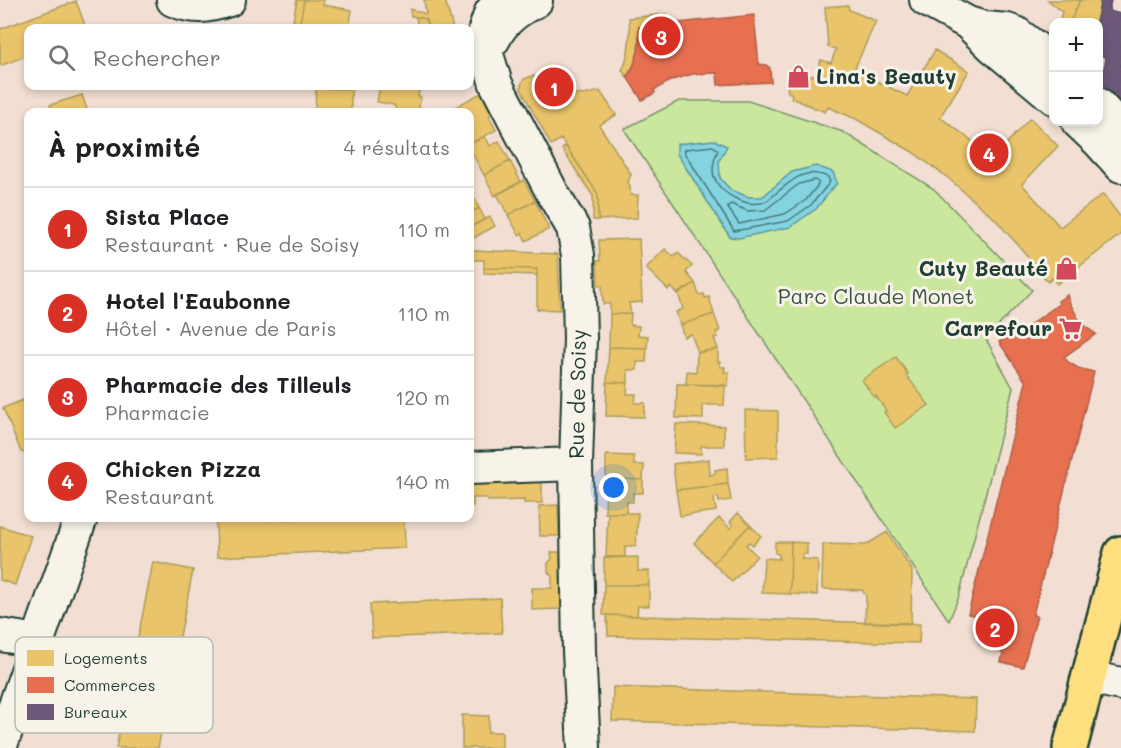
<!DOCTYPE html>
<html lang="fr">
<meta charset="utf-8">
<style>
body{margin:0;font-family:Mali,sans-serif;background:#f2f2f2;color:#202124}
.controls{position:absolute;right:18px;top:18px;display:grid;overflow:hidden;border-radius:12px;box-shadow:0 3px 9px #0003}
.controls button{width:54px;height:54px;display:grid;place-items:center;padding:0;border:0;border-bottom:2px solid #e0e0e0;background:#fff;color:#202124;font:30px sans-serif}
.you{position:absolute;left:614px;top:488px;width:21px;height:21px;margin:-15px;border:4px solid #fff;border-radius:50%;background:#1a73e8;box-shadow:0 0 0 9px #1a73e833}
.badge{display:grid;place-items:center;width:39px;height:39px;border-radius:50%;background:#d93025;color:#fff;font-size:20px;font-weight:700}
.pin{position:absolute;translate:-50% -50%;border:3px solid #fff;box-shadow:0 2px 6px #0006}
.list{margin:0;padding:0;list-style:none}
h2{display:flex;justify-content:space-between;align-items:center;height:78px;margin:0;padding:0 24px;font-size:26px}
h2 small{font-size:20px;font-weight:400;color:#757577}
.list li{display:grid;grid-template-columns:39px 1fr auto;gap:18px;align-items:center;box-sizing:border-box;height:84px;padding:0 24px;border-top:2px solid #e0e0e0}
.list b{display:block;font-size:22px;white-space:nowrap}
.list p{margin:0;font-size:20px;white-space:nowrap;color:#757577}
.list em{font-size:20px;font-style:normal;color:#757577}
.icon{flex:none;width:33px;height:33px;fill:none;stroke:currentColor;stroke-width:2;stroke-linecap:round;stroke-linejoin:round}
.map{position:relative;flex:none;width:1121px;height:748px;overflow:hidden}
.search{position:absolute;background:#fff;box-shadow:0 3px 9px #0003;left:24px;top:24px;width:450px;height:66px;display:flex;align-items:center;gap:15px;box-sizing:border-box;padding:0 21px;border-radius:12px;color:#757577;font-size:22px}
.panel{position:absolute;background:#fff;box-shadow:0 3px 9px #0003;left:24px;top:108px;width:450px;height:414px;border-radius:12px}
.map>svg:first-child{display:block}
</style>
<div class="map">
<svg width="1121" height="748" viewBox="0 0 1121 748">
<rect width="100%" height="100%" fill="#f2ded2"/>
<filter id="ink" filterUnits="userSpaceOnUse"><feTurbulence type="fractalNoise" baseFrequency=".0167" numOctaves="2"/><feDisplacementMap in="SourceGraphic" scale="12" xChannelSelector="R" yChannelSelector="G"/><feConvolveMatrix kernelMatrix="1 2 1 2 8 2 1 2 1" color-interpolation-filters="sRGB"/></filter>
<g filter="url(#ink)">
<path fill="#cbe79e" stroke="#759269" stroke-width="1.5" d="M679,101h69l95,31 91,57 98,101 -46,49 27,49 -54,208 -10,25 -325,-492z"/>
<path fill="#84d3e0" stroke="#5c979b" stroke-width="1.5" d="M714,140l13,6 -8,15 1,17 11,12 18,7h13l30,-25 24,-6 17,6 4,11 -21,26 -26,18 -51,11 -9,-1 -53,-83v-10z"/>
<path fill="#e9c46a" stroke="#ac9c5a" stroke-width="1.5" d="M297,0h7l-4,23 -7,-2z
M304,0h20l-1,5 29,5 -3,18h-19l-30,-5z
M424,0h21l8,28h-25l-2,-9 -15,-3 -1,-7 16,5z
M1048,0h32l-10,22h-5l-5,-3 2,-7z
M1080,0h21l-5,22h-26z
M76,1l10,27h-58v27l-28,11v-37z
M848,5l1,5 27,11 -22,49 53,26 28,-46 34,21 -29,46 54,40 36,-39 28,28 -36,38 38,43 43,-33 18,24v16l-64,50 -5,-6 -4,4 -23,-29 -30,-34 -47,-41 -37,-27 -55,-32 -28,-12 -3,5 -34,-14 1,-4 -4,-2 -2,-13 29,-4 6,-15 10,3 5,-14 -8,-2 -3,-40z
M666,14l1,10 -28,3v15l-1,10 -5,15 -6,10 -5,-7 3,-6 3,-12 2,-20 -1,-14z
M416,17l10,2 2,9h-10z
M532,76l7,1 18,12 11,4 16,2 16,-4 16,24 -17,10 32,49 -3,8 2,5v8h8l-1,23 -39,2v-26l-37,-55 -10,6 -30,-56v-4l3,-6z
M325,86h29v3l-29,-1z
M380,86h40l-2,10 3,1 -3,15h-21l-3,-7 -17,-3z
M316,88l35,1v23l-36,-2z
M481,93l11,21 -3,2 7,14 -24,13 -2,-4v-27h-15l-2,-4z
M82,95l6,17h-35l-3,-7z
M485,136l5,10 9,-5 11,20 -26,14 -11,-20 -3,1v-12z
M566,146l32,48v26h-5v-24l-31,-47z
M510,161l11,21 -26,14 -11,-21z
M524,180l11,21 -27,14 -11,-21z
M473,195l6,13 -9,5v-16z
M535,201l14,28 -23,12 -4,-8 -3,2 -11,-20z
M479,208l6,11 -15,8v-14z
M490,217l5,9 -23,13 -2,-4v-8z
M639,239l3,63 -13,1 2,11h-21v-10h-7l-1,-19h-4l-1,-24h3l-1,-21z
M665,249l9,8 4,-4 14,13 -6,6 9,11 -17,11 -7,-7 -3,3 -22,-22z
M473,250l85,4 2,56 -23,-1v-40l-53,-1v-8h-11z
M484,268l53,1v6l-53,-2z
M695,283l4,12 5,-1 1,4 4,-1 5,17 -34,11 -4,-13 7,-3 -5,-16z
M610,314h21l-1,11 9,1 -1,9 10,1 -1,12 -38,-1z
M714,314l6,17 -4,1 2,5 -4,1 4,11 -20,3 -7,-18 -7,3 -4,-12z
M609,347l38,1 -1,14h-9v8h-9v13l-21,-1z
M718,349v13h2v5h5l-1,5h5l-1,14 -42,-2 1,-13 9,1 1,-19z
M896,357l12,17 -2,1 23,30 -34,23 -11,-16 2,-1 -10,-15 -2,1 -12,-17z
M607,382l21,1 -1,11h9l-1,9h10l-1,14 -38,-1z
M677,384l48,1 -1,20h-21v14l-27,-1z
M23,400l5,14v40l-7,-2 -18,-44z
M745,410l33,1v46l-32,1z
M676,424l48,2v20h-23v8l-27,-1z
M606,455l28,1v9h10l-1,15 -37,-2z
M709,459l1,16 5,-1v-4l12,-2 1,16 -52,6 -3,-26z
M542,476v27h-18v-3l-36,1 -1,-3h-14v8h-3v-28z
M606,478l37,2v13h-10v9h-6l-1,11h-21z
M728,484l3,16 -12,2 -1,-5 -4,1 2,13 -36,5 -4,-26z
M558,505l1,31h-19l-1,-30z
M608,513h30l-2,33h-11v11h-19z
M738,513l12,12 -37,38 -19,-20 25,-25 11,10 3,-3 -3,-3z
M316,518h88l1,30 -188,9 -1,-35z
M750,525l11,11 -8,9 -4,-3 -3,3 11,11 -25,26 -19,-19z
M0,526l31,10 -16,49 -15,-5z
M887,532l25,38 -1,53 -46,-1 1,-26 -4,-6 -40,-1 1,-45 43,1z
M775,542h16l-1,52 -28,-1 2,-35 15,1v-5l-4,-1z
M791,542l16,1v11h-5v5l16,1 -1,35 -27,-1z
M551,552h9l1,57 -29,1v-22h20v-12l-4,-4v-9l4,-4z
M638,557v14h11v14h-45v-27z
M153,562l40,8 -35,178h-42z
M604,585h45v21h-11l-1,10 -34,-1z
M500,598l2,35 -130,5 -2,-34z
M607,615l313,9 -1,19 -311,-7z
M613,687l363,12 -1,32 -363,-10z
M462,715l27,1 -1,16h14v16h-40z"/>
<path fill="#e76f51" stroke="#ab6048" stroke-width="1.5" d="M754,15l5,49 7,1 4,3 1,14 -53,3 -1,-12 -24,1 -21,6 -18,10 1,3 -13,7 -15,-23 6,-10 5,-15 1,-10v-15z
M1067,295l3,8 8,15 5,7 13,9 -32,23 4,5 10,6 16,4 -61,243 4,1 -14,51 -22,-5 2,-9 -15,-5 -8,-4 -6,-14 2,-14 -8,-2 58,-232 -27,-40 20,-13 2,2 38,-27 -1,-3z"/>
<path fill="#6d597a" stroke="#565165" stroke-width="1.5" d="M1101,0h10l-2,11 12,3v90l-21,-21 6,-24 -8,-7v-30h-2z"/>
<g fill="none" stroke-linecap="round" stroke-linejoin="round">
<path stroke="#477979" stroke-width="1.5" d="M713,146l5,4c-4,9 -8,21 -2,31 7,14 32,27 48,21 4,-1 8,-5 11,-8 18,-14 28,-27 53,-17l2,5 -19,23 -23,16 -54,10 -50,-79 2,-3z
M815,180l3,2v3l-12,15 -21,14 -46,10 -11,-16v-2l3,-2 17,7 17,-1 34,-26z"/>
<defs>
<path id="minor" d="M173,0c21,9 34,7 56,0
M502,0l-11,12 -6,17v19l11,36 57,110 20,34 5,27 2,83 -4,126 3,187 5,97
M926,0l42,23 17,5 22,2 9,3 38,29
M968,23l25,24 61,51
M494,39c9,-19 24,-29 42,-38
M1098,104l23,25
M1078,122l21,20 22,24
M470,468l106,-4
M0,635l38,6
M1089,677l32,7
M0,748l81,-230"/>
<path id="major" d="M1070,748l51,-195"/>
</defs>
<use href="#minor" stroke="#1f3d34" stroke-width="36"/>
<use href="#major" stroke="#1f3d34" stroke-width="38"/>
<use href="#minor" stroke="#f7f3e8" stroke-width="32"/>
<use href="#major" stroke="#fedf80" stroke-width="33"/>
</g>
</g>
<defs>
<symbol id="shop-bare" viewBox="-9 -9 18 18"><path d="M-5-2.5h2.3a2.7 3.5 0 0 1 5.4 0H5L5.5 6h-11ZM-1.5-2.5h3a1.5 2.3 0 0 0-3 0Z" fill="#d1495b" stroke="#f7f3e8" stroke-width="2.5" paint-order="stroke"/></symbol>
<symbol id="supermarket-bare" viewBox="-9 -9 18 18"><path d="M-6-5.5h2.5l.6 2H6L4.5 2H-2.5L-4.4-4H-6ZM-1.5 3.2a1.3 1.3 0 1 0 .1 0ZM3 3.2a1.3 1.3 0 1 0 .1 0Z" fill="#d1495b" stroke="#f7f3e8" stroke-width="2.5" paint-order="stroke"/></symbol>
</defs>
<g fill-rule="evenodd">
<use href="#shop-bare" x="782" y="60" width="33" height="33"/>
<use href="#shop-bare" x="1050" y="252" width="33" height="33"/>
<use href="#supermarket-bare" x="1054" y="312" width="33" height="33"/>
</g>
<g text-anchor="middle" stroke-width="6" stroke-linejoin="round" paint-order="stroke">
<g font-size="21" font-weight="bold" fill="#1f3d34" stroke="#f7f3e8" text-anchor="end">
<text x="816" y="84" text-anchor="start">Lina's Beauty</text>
<text x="1048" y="276">Cuty Beauté</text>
<text x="1052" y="336">Carrefour</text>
</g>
<g font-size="21" fill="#395644" stroke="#f7f3e8">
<text x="876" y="304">Parc Claude Monet</text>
</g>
<g font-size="21" fill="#1f3d34" stroke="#f7f3e8">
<text transform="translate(578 394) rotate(-89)" y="7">Rue de Soisy</text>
</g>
</g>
<rect x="15" y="637" width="198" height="96" rx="9" fill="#f7f3e8" stroke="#b6bcb2" stroke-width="1.5"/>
<rect x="27" y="650" width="27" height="16" fill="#e9c46a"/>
<rect x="27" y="677" width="27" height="16" fill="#e76f51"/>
<rect x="27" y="704" width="27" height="16" fill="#6d597a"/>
<g font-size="16" fill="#1f3d34">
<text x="64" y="664">Logements</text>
<text x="64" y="691">Commerces</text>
<text x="64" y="718">Bureaux</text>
</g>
</svg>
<div class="controls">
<button>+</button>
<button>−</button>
</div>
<div class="you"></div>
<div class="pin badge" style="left:554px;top:87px">1</div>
<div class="pin badge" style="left:995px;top:628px">2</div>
<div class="pin badge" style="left:661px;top:36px">3</div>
<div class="pin badge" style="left:989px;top:153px">4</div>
<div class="search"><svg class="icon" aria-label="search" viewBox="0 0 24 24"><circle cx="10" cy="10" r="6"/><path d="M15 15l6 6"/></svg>Rechercher</div>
<section class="panel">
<h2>À proximité<small>4 résultats</small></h2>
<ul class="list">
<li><span class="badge">1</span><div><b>Sista Place</b><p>Restaurant · Rue de Soisy</p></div><em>110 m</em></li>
<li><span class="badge">2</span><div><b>Hotel l'Eaubonne</b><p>Hôtel · Avenue de Paris</p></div><em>110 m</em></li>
<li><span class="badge">3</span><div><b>Pharmacie des Tilleuls</b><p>Pharmacie</p></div><em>120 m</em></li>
<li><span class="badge">4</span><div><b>Chicken Pizza</b><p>Restaurant</p></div><em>140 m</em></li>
</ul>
</section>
</div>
